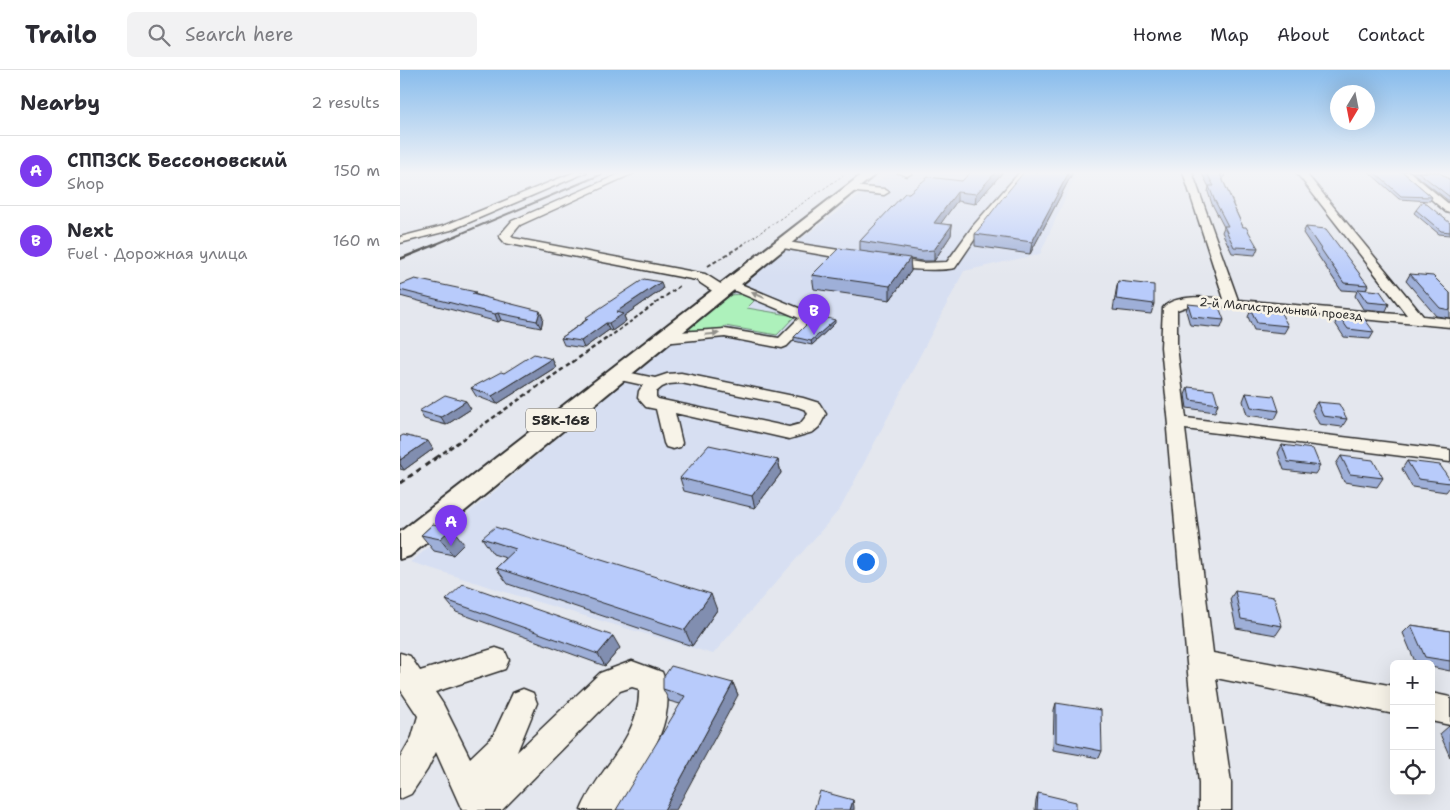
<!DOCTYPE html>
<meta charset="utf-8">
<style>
body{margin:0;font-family:"Shantell Sans",sans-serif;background:#f2f2f3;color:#2b2b33}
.controls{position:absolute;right:15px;bottom:15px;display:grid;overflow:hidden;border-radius:8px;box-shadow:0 5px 20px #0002}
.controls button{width:45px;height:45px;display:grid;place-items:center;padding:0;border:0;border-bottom:1px solid #e1e1e2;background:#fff;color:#2b2b33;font:25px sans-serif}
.compass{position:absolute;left:930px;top:15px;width:45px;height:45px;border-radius:50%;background:#fff;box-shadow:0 5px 20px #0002;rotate:190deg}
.you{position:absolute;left:465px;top:491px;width:18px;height:18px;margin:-12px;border:4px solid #fff;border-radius:50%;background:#1a73e8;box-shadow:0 0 0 8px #1a73e833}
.badge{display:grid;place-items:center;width:32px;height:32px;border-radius:50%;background:#7c3aed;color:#fff;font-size:16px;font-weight:700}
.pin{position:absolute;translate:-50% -41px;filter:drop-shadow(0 1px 2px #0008)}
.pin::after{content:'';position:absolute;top:26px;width:18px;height:15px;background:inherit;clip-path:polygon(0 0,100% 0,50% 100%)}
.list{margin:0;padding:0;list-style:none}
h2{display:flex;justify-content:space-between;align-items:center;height:65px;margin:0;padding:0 20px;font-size:21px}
h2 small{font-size:16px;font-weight:400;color:#7c7c81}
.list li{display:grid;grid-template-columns:32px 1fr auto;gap:15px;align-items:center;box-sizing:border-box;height:70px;padding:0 20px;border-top:1px solid #e1e1e2}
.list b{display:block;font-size:19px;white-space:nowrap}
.list p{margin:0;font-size:16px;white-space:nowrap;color:#7c7c81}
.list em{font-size:16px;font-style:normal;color:#7c7c81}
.icon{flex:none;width:28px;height:28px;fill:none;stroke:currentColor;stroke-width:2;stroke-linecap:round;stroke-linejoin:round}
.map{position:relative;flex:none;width:1050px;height:740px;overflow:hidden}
header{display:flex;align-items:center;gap:30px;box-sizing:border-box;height:70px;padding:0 25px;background:#fff;border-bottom:1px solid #e1e1e2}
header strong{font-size:24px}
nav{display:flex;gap:28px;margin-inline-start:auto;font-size:18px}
.search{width:350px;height:45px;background:#f2f2f3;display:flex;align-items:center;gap:12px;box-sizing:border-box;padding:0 18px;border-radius:8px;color:#7c7c81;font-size:19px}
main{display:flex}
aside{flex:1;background:#fff}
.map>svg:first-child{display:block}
</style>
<header>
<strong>Trailo</strong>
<div class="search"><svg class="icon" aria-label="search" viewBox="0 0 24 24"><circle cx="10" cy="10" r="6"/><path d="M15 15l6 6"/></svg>Search here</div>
<nav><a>Home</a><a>Map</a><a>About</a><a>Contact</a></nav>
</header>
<main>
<aside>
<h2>Nearby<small>2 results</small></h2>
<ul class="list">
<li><span class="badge">A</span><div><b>СППЗСК Бессоновский</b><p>Shop</p></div><em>150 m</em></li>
<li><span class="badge">B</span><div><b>Next</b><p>Fuel · Дорожная улица</p></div><em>160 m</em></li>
</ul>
</aside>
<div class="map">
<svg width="1050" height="740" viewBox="0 0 1050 740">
<rect width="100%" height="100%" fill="#e4e7ee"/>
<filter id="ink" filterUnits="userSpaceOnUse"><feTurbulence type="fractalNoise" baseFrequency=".02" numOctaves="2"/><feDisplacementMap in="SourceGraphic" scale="10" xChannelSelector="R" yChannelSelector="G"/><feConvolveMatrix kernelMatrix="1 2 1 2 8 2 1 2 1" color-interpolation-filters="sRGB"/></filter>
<g filter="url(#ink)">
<path fill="#d7dff2" d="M491,102h186l-37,82 -76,17 -124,238 -127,145 -182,-54 -120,-38 321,-272z"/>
<path fill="#adf1bb" stroke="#6c8e73" d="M330,225c9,-1 18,-1 24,6l-7,7 48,8 -18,19 -52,-9 -6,5h-27l-5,-5 35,-29z"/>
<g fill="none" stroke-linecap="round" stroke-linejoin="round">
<defs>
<path id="minor" d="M175,102h12l-136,58 -51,13v-6l43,-11z
M224,102h12l-116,53 -9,11 2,2 192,36 22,14 2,3 -2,3h-10l-21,-14 -191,-37 -6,-7 13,-15z
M497,102h14l1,1 -5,3z
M620,102h9l-48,58 -26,38c-14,3 -66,3 -76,-7l6,-4 37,6 25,-1 26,-36z
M783,102h9l46,128 169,15 -111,-143h9l118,144 27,3v8l-246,-22 -19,2 -8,3v37l9,71 264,32v12l-265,-33 28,224 181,33v28l-178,-36 15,105v27h-32v-27l-12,-120 -20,-234 2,-4 -8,-78 2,-39c11,-14 46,-11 61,-9z
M1000,102h10l40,33v8l-4,-1z
M451,116l33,3 5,3 -5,3 -36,-4v-4z
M381,171l77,12 6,4 -6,4 -81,-14 -2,-2 2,-2z
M331,210l82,34 2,3 -28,29 -5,2 -57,-11 -62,6 -5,-2 -3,-3 3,-3 5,-2 62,-4 54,9 20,-20 -73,-31 -2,-3z
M217,300l38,8 12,-4 14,-1 122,25 16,5 7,11 -7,13 -6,5 -24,7 -114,-26 7,30 -2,4 -7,2 -7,-2 -2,-4 -8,-34 -10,-2 -8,-9 1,-7 4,-6 -32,-7 -2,-3 2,-3zM281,313l117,24 8,3 2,4 -8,10 -11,3 -131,-28 -2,-2v-5l6,-5 7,-3z
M96,578l9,3 4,9 -4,9 -70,23 8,12 27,54 23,-22 20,-43 10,-4 10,4 4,10 -20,49 83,-79 32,-12 30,11c21,47 -22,100 -46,138h-35c17,-42 60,-72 58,-121l-7,-2 -12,4 -118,119h-40l-26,-58 -9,18 -16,24 -11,5v-41l12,-21 6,-21 -18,-27v-36l10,3 10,15z
M1031,623l19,4v28l-19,-4z"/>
<path id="major" d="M465,102h13l-468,384 -10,3v-27z"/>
</defs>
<use href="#minor" stroke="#2b2b2b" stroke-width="3"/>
<use href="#major" stroke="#2b2b2b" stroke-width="4"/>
<path stroke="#2b2b2b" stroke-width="1" stroke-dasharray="2.5 2" stroke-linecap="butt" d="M342,175l106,-73"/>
<path stroke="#2b2b2b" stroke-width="2" stroke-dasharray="4 2.5" stroke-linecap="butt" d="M308,196l36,-22
M208,268l73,-53"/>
<path stroke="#2b2b2b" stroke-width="2.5" stroke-dasharray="4.5 3" stroke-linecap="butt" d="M37,387l173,-121"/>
<path stroke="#2b2b2b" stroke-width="3" stroke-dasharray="5.5 4.5" stroke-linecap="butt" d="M0,413l39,-27"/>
<use href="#minor" fill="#f7f3e8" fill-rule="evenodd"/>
<use href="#major" fill="#f7f3e8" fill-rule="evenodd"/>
<path stroke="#2b2b2b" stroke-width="2" d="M34,175l173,-73"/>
<path stroke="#2b2b2b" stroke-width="2.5" d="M0,189l37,-15"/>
</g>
<path fill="#9eafd8" stroke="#2b2b2b" d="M571,102h32l-28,32 -18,-3 -17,23 12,1 -1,10 -17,26h-12l-12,-2 1,12 -21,29 -76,-11 -2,-14 48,-24v-10l49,-48 53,-12z
M673,102l-43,82 -55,-8v-12z
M801,102h23l1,2 -2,6 10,23v2l10,22 15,21 -3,7 -23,-2 -10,-21 2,-5 -12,-23 -4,-12 1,-5z
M969,102h34l29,25 -2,4 -31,-2z
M1012,102h27l11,8v22z
M1016,140l34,13v12l-11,-1 -25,-21z
M906,157l62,58 -2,5 23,14 -3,7 -23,-2 -8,-13 2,-5 -16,-1 -38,-57z
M1010,204l40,19v25l-14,-2 -30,-35z
M718,211l36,23 -3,10 -38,-4 3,-19z
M0,215l78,10 65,23 -2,10 -40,-8 -3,2 -98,-26z
M263,219l-39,27 2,5 -14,10 -3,-1 -25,18 -20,-3 -3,-7 25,-18 -1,-2z
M788,234l36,16 -3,8 -31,-3 -4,-14z
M851,240l37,16 -4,7 -30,-3 -6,-13z
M939,246l35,16 -4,7 -26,-2 -9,-14z
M412,253h23l-23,22 -18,-4v-4z
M152,289l4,8 -59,37 -21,-8 -5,-8 33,-15z
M788,317l30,17 -3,8 -28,-4 -2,-13z
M846,323l33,18 -4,8 -28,-4 -4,-14z
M917,332l30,17 -5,8 -23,-3 -7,-14z
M71,339l-25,16 -22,-6 -5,-8z
M0,367l33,12 -29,21 -4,-1z
M882,375l38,21 -5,8 -31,-4 -6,-17z
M941,386l42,22 -6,9 -33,-5 -8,-18z
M378,390l3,13 -26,35 -71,-17 -4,-13z
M1007,391l43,19v7l-4,5 -34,-5 -10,-18z
M33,454l31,20 -11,11 -19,-4 -13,-16z
M82,468l235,72 -25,36 -184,-62 -12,-16 10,-10 -13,-4z
M835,521l47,35 -6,9 -40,-7 -6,-29z
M46,530l174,48 -15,18 -149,-54z
M1011,555l39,6v40l-19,-4v-3h-15l-13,-31z
M333,613l5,12 -58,9 -11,-3 -6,-12z
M656,633l46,48 -3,7 -46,-8 1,-40z
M1049,656l1,1v30l-10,-23z
M638,723l38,17h-41l1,-10z"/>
<path fill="#818eb0" stroke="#2b2b2b" d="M596,102h7l-28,32 1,-10z
M669,102h4l-43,82 2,-12z
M557,122v9l-23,32v-10z
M552,155l-1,10 -17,26v-11z
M510,188l1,13 -21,29v-14z
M261,212l2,7 -39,27 2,5 -14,10 -3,-8 7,-11z
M140,241l3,7 -2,10 -4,-7z
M98,243l3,7 -3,2 -3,-8z
M435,250v3l-23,22 -1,-4z
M206,253l3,7 -25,18 -3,-7z
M152,289l4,8 -59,37 -5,-8z
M66,331l5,8 -25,16 -5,-8z
M28,371l5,8 -29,21 -4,-6v-4z
M378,390l3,13 -26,35 -3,-12z
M52,458l12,16 -11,11 -13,-16z
M311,524l6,16 -25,36 -7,-16z
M213,566l7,12 -15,18 -7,-12z
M333,613l5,12 -62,115h-12z
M453,730l1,7v3h-4z"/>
<path fill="#b8cbfb" stroke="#2b2b2b" d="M571,102h25l-20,22 -19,-2 -23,31 18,2 -18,25 -12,1 -62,-10 45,-48h4l19,-16 34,4z
M624,102h45l-37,70 -57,-8 30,-39z
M806,102h18l1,2h-5l13,29h-1l11,24h3l12,21 -24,-1 -10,-21h4l-14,-27 -5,-13h5z
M974,102h29l29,25 -31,-1z
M1018,102h21l11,8v17z
M1023,131l27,22v9l-9,-1 -25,-21z
M906,157l20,2 42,56 -24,-2z
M439,178l71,10 -20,28 -78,-11z
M1010,204l23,2 17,17v17l-10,-2z
M15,209l61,13 -4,2 68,17 -3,10 -39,-8 -3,1 -95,-24v-5z
M244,209l17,3 -45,30 7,2 -14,9h-3l-25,18 -20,-3 27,-19 -3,-1z
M718,211l36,4v19l-38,-5z
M958,219l22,2 9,13 -22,-2z
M788,234l31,3 5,13 -32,-3z
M851,240l30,3 7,13 -31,-3z
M420,246l15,4 -24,21 -17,-4 15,-15 3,1z
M939,246l25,2 10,14 -26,-3z
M134,284l18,5 -60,37 -21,-8 30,-16 3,1z
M788,317l26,3 4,14 -28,-4z
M846,323l28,3 5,15 -28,-4z
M45,325l21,6 -25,16 -22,-6z
M917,332l22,2 8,15 -24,-3z
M3,365l25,6 -28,19v-23z
M309,375l69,15 -26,36 -72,-18z
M882,375l31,4 7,17 -32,-4z
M941,386l32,4 10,18 -33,-4z
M1007,391l33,4 10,15v3l-32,-4z
M33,454l19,4 -12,11 -19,-4z
M95,457l216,67 -26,36 -189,-62 20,-19 -34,-11z
M63,514l150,52 -15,18 -152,-54z
M835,521l39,6 8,29 -41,-7z
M1011,555l39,6v30l-25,-4z
M271,596l62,17 -69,127h-48l69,-114 -22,-7v-11z
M656,633l45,7 1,41 -46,-9z
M420,721l33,9 -3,10h-36z
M638,723l38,9v8h-39z"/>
<defs><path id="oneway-solid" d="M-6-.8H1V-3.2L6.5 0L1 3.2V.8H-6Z" transform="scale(1.25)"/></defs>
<g fill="#918f8a">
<use href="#oneway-solid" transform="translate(358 225) rotate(-156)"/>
<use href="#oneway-solid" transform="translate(312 264) rotate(-5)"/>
</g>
</g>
<linearGradient id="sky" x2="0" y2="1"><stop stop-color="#88bcec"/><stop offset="0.5" stop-color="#f3f4f7"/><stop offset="1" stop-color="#f3f4f7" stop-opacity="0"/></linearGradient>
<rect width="1050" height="206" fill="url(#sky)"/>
<g text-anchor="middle" stroke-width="5" stroke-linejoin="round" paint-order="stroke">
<g font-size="12" fill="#2b2b2b" stroke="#f7f3e8">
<text transform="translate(881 239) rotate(5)" y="4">2-й Магистральный проезд</text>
</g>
<rect fill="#f7f3e8" stroke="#686764" stroke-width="1" x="126" y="338.5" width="70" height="23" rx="4"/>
<g font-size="14" font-weight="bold" fill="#2b2b2b">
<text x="161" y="355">58К-168</text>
</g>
</g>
</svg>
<div class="controls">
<button>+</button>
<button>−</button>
<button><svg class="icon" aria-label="locate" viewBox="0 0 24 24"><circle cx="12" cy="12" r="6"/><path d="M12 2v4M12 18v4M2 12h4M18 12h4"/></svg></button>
</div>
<svg class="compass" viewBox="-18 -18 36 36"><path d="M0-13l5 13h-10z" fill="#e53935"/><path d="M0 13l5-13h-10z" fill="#7c7c81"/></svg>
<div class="you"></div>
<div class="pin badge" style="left:51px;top:476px">A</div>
<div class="pin badge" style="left:414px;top:265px">B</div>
</div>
</main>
